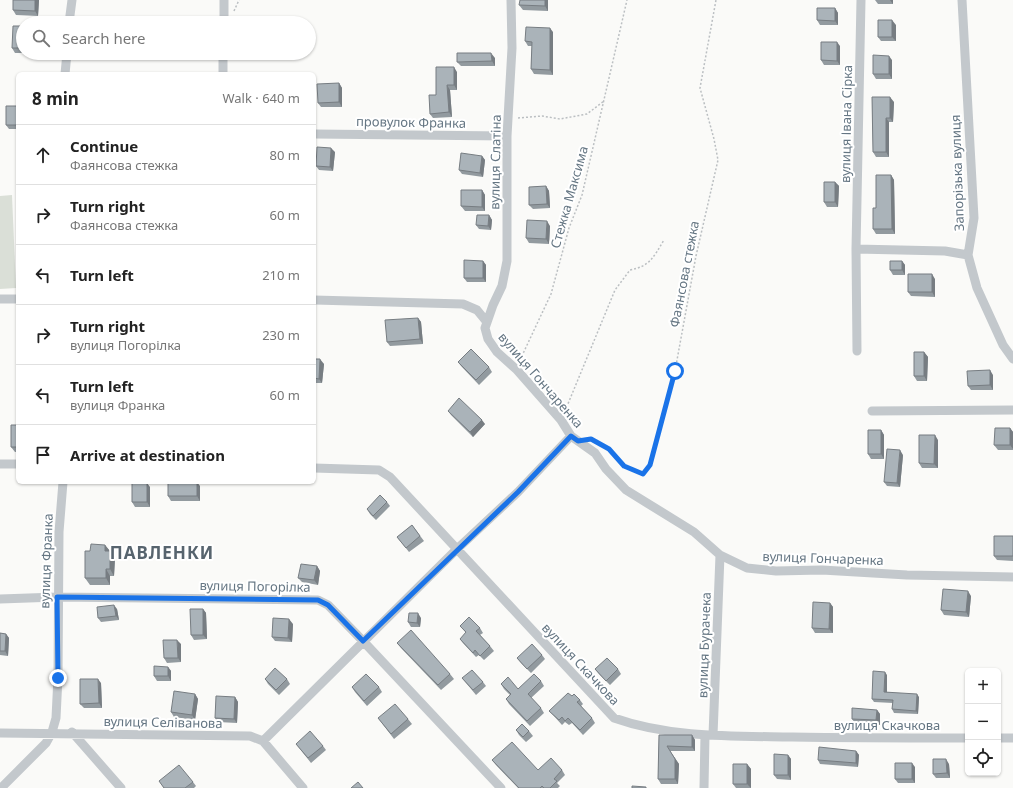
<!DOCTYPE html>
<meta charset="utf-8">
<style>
body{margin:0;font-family:"Noto Sans",sans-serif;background:#f2f2f2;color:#222}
.controls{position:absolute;right:12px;bottom:12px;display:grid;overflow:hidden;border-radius:6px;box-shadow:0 1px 3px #0004}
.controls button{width:36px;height:36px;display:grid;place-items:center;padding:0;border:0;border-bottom:1px solid #e0e0e0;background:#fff;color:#222;font:20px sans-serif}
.stop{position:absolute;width:12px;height:12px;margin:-9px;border:3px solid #1a73e8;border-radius:50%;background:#fff}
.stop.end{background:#1a73e8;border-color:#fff;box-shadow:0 1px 4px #0008}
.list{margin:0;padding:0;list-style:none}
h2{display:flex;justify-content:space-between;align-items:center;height:52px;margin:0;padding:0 16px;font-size:17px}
h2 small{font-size:13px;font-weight:400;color:#767676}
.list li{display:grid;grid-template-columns:26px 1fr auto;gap:12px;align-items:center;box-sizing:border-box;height:60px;padding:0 16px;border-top:1px solid #e0e0e0}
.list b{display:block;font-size:15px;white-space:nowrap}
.list p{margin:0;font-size:13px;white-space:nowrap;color:#767676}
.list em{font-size:13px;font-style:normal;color:#767676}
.icon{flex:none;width:22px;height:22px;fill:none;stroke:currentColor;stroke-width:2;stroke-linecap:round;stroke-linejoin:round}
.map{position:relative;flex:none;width:1013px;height:788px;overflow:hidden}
.search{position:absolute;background:#fff;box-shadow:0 1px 3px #0004;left:16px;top:16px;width:300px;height:44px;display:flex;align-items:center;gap:10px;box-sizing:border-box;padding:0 14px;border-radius:22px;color:#767676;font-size:15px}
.panel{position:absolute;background:#fff;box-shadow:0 1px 3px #0004;left:16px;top:72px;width:300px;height:412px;border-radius:6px}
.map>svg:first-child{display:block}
</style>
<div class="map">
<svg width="1013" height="788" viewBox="0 0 1013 788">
<rect width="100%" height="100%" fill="#fafaf8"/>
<path fill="#dadfd7" d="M12,195l4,93 -16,1v-93z"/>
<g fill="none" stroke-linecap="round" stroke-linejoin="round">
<path stroke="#bbbfc2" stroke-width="1.5" stroke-dasharray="2 2" stroke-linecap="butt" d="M234,11l5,-11
M518,118l24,-2 18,3 27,-5 17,-13
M520,360l31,-66 18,-66 13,-33 45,-195
M565,411l50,-121 15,-20c20,-4 23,-12 34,-30
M599,444l10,5 15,17 19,8 7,-9 25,-94 21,-115 22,-96 -4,-21 -14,-51 16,-88"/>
<path stroke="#c3c8cc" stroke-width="9" d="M511,0l1,48 -5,88v125l-5,25 -9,19 -8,23 3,11 9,13 20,18 44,50 10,16 24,17 11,16 20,21 68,42 26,23 27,13 29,3 46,-1 85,5 106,2
M861,0l-5,249 89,2 23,4
M962,0l12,218 -6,37 9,33 26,57 10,14
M69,23l3,-23
M224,23v-23
M65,74l2,-21
M223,74v-21
M314,134l193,2
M856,249l1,102
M0,299h18
M314,300l149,4 14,6 9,11
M872,411l141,-1
M0,464h18
M314,468l65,2 11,7 224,241c56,20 119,18 178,19 58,1 117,1 176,1
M0,599l57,-2 261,3 10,5 35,36 138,147
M72,732l49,56
M0,733l250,3 13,5 40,47
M713,735l7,-180
M998,738h15
M263,741l193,-191 62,-58 53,-56
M1,788l45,-45 6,-11 4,-14 2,-41 1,-145 4,-50
M704,788l1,-53"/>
</g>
<path fill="#929a9f" d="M13,0h26l-1,16 -22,-1 -3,-5z
M548,0v11l-25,-1 -4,-5z
M875,0h18v4h-15z
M835,8l3,5v12h-18l-3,-5z
M896,25v16h-15l-3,-4z
M23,26v27h7h-15l-3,-5z
M553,32v43l-19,-1 -3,-5 1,-23h-4l-3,-5z
M840,46v19h-16l-3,-5z
M495,58v8h-34l-4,-4z
M892,60v19h-16l-3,-5z
M457,72v18h-7l2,27 -19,1 -3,-4 6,-19z
M339,83l3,5v19h-21l-3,-4z
M872,97l22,5 -1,20h-4v35h-13l-3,-5z
M18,106v23h-9l-3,-4z
M335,152l-2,19 -14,-1 -3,-4z
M482,156l3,4 -2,17 -21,-3 -3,-4z
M891,175l3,5 1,54h-19l-3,-5 3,-21z
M835,182l4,4 -1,21h-11l-3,-5z
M546,186l3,5 1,17 -17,1 -4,-4z
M482,190l3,5v16h-20l-4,-5z
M489,215l3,5 -1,10 -12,-1 -3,-4z
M550,226l-1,18 -20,-1 -3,-5z
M483,261l3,4v17h-19l-3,-4z
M902,261l3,4v10h-12l-3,-5z
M935,279v18l-24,-1 -3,-4z
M418,318l3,4 2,22 -33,2 -3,-4z
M924,352l4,5 -1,24h-10l-3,-5z
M314,359l10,5 -2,19h-8z
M458,362l31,5 3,5 -13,13 -18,-19z
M993,375v15h-22l-3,-4z
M448,411l37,13 -12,13 -22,-22z
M18,425v27h-3l-4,-5z
M1010,428l3,4v18h-15l-4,-5z
M881,430l3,5v24h-13l-3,-5z
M938,440v28h-16l-3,-5z
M903,455l-3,32 -13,-1 -3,-4z
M200,486v15h-29l-3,-5z
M150,487v20h-15l-3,-5z
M387,502l3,4 -14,14 -6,-6 -3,-5z
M412,525l12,16 -15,11 -12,-15z
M1013,536v25l-16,-1 -3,-4z
M105,545l10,13 -1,18h-4v9h-20l-5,-7 5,-27z
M317,566l3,5 -2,14 -16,-3 -4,-4z
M971,596l-2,21 -25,-2 -3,-5z
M830,603l3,4v26h-18l-3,-5z
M117,609l2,11 -18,2 -3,-4z
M203,609l3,4 1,26 -13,1 -3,-5z
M421,618l-1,9h-9l-3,-5z
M293,624l-1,18 -17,-1 -3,-4z
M460,626l20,2 3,5 -3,2 10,11 4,5 -10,9 -5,-5 -3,2 -13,-14 -3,-4 6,-6z
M0,633l6,1 3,4 -1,18 -8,-1z
M397,643l53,31 4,5 -13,11 -40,-42z
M181,644v18l-14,1 -3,-5z
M542,655l3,4 -14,14 -10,-10 -4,-5z
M168,667l3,4v10h-14l-3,-5z
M595,669h23l3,5 -11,11 -11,-11z
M887,675v17l32,5 -1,17 -24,-1 -2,-4 1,-6 -19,-1 -2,-3z
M462,678l21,4 3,4 -10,9z
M265,679h22l3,5 -11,11 -11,-11z
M541,681l3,5 -13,12 10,10 3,5 -14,13 -21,-22 -3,-5 4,-4 -6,-6 -3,-5 17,5z
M101,683l1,25h-18l-4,-4z
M352,687h27l3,5 -15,14 -12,-14z
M195,694l3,5 -3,21 -21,-3 -3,-5z
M572,696l8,4 3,4 -2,2 11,12 3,5 -12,12 -11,-12 -3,2 -4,-3 -3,3 -9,-10 -4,-4z
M235,697l3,5 -1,21 -19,-1 -3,-4z
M877,710l3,4v11l-25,-2 -3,-4z
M378,718l30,1 4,5 -18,15z
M516,730l13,1 4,5 -7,6 -7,-7z
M659,735h33l3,5v11h-25l9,13 -1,20h-17l-3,-5z
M296,744l27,2 3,4 -15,13z
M856,751l3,4 -1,12 -38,-3 -2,-4z
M788,755l3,4v21l-14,-1 -3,-4z
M492,760l46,10h24l3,5 -8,8 3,3 -2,2h-40l-22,-23z
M747,764l4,5v19h-15l-3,-4z
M949,764l1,14h-14l-3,-4z
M915,767v16h-17l-3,-4z
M159,781l34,1 3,4 -2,2h-30z"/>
<path fill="#777d82" d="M35,0h4l-1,16 -3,-5z
M545,0h3v11l-3,-5z
M890,0h3v4z
M835,8l3,5v12l-3,-4z
M892,20l4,5v16l-4,-4z
M550,28l3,4v43l-3,-5z
M837,42l3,4v19l-3,-4z
M491,53l4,5v8l-3,-5z
M889,56l3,4v19l-3,-5z
M454,67l3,5v18l-3,-5z
M339,83l3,5v19l-3,-5z
M447,85l3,5 2,27 -3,-5z
M890,97l4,5 -1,20 -3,-4z
M886,118l3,4v35l-3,-5z
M331,148l4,4 -2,19 -3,-4z
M482,156l3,4 -2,17 -3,-4z
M891,175l3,5 1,54 -3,-5z
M835,182l4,4 -1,21 -3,-5z
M546,186l3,5 1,17 -3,-4z
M482,190l3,5v16l-3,-4z
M489,215l3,5 -1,10 -3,-4z
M547,221l3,5 -1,18 -3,-5z
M483,261l3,4v17l-3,-4z
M902,261l3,4v10l-3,-5z
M932,274l3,5v18l-3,-5z
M418,318l3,4 2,22 -3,-5z
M924,352l4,5 -1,24 -3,-5z
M320,359l4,5 -2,19 -3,-4z
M990,370l3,5v15l-3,-5z
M482,420l3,4 -12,13 -3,-5z
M1010,428l3,4v17l-3,-4z
M881,430l3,5v24l-3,-5z
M935,435l3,5v28l-4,-4z
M900,450l3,5 -3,32 -3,-4z
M197,482l3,4v15l-3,-5z
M147,483l3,4v20l-3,-5z
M105,545l5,6h-5z
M110,551l5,7 -1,18 -4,-7z
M317,566l3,5 -2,14 -4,-5z
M106,569l4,7v9l-4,-7z
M968,591l3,5 -2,21 -3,-5z
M830,603l3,4v26l-4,-4z
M114,605l3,4 2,11 -3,-4z
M203,609l3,4 1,26 -4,-4z
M418,613l3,5 -1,9 -3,-4z
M289,619l4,5 -1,18 -4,-4z
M6,634l3,4 -1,18 -3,-5z
M177,640l4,4v18l-3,-4z
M168,667l3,4v10l-3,-5z
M885,672l2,3v20l-3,-3z
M98,679l3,4 1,25 -3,-5z
M195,694l3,5 -3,21 -3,-5z
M917,694l2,3 -1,17 -2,-3z
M235,697l3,5 -1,21 -3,-4z
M877,710l3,4v11l-4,-5z
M692,735l3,5v11l-3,-4z
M670,751l9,13 -1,20 -3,-5z
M856,751l3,4 -1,12 -2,-4z
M788,755l3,4v21l-3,-5z
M946,759l3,5 1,14 -3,-5z
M912,763l3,4v16l-3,-4z
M747,764l4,5v19l-4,-4z"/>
<path fill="#aab3b9" stroke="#777d82" d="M13,0h22v11l-22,-1z
M520,0h25v6l-26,-1z
M817,8h18v13l-18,-1z
M878,20h14v17h-14z
M13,26h10v22h-11z
M526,27l24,1v42l-19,-1 1,-27 -7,-1z
M821,42h16v19l-16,-1z
M457,53h34l1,8 -35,1z
M873,55l16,1v18h-16z
M436,67h18v18h-7l2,27 -19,2 -1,-19h7z
M339,83v19l-21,1 -1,-19z
M872,97h18v21h-4v34h-13z
M6,106h12v19h-12z
M317,147l14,1 -1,19 -14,-1z
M461,153l21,3 -2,17 -21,-3z
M876,175h15l1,54h-19v-21h3z
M824,182h11v20h-11z
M546,186l1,18 -18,1v-18z
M461,190h21v17l-21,-1z
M477,215h12l-1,11 -12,-1z
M527,220l20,1 -1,18 -20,-1z
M464,260l19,1v17h-19z
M890,261h12v9h-12z
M908,274h24v18h-24z
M418,318l2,21 -33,3 -2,-22z
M18,347v15h-1z
M471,349l18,18 -13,13 -18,-18z
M914,352h10v24h-10z
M314,359h6l-1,20 -5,-1z
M990,370v15l-22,1 -1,-15z
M459,398l23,22 -12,12 -22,-21z
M11,425h7v22h-7z
M995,428h15v17h-16z
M868,430h13v24h-13z
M919,435h16l-1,29 -15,-1z
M887,449l13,1 -3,33 -13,-1z
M168,482h29v14h-29z
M132,483h15v19h-15z
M380,495l7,7 -14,14 -6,-7z
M412,525l8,11 -14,12 -9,-11z
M994,536h19v20h-19z
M91,544l14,1v6h5v18h-4v9h-21v-27h5z
M301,564l16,2 -3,14 -16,-2z
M943,589l25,2 -2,21 -25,-2z
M813,602l17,1 -1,26 -17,-1z
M114,605l2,11 -18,2 -1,-11z
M190,609h13v26h-12z
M409,613h9l-1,10 -9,-1z
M469,617l11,11 -4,3 14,15 -10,10 -5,-6 -2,3 -13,-14 6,-7 -6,-6z
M273,618l16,1 -1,19 -16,-1z
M411,630l39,44 -12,11 -41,-42z
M0,633l6,1 -1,17h-5z
M163,640h14l1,18h-14z
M532,644l10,11 -15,14 -10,-11z
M607,658l11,11 -12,12 -11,-12z
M154,666l14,1v9h-14z
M275,668l12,11 -11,11 -11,-11z
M472,670l11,12 -10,8 -11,-12z
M873,671l12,1 -1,20 33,2 -1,17 -24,-2 1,-9 -21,-1z
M366,674l13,13 -15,14 -12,-14z
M534,674l7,7 -13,13 13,14 -14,13 -21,-22 5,-5 -10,-10 7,-7 10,12z
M80,679h18l1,24 -19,1z
M174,691l21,3 -3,21 -21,-3z
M568,693l4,3 2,-2 6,6 -3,2 15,16 -12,12 -12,-12 -3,3 -3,-4 -3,3 -10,-9z
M216,696l19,1 -1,22 -19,-1z
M395,704l13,15 -17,15 -13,-16z
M852,708l25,2 -1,10 -24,-1z
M522,724l7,7 -6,6 -7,-7z
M310,731l13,15 -15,12 -12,-14z
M659,735h33v12l-25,-1 8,13v20h-17z
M512,742l26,28 13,-12 11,12 -8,9 3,2 -7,7h-6l-2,-2 -2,2h-21l-27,-28z
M819,747l37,4v12l-38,-3z
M774,754l14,1v20h-14z
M933,759h13l1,14 -14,1z
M895,763h17v16h-17z
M733,764h14v20h-14z
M179,765l14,17 -8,6h-21l-5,-7z
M358,782l5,6h-12z
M632,786l14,1v1h-14z"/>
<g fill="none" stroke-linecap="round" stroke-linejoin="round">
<path stroke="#1a73e8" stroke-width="5" d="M58,678l-1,-81 261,3 10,5 35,36 155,-149 53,-56 7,5 13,-2 18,10 15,17 19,8 7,-9 25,-94"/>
</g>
<g text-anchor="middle" stroke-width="4" stroke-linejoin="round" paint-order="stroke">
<g font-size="13" fill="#657683" stroke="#fff">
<text transform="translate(411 122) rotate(1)" y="5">провулок Франка</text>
<text transform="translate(846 124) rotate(-89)" y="5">вулиця Івана Сірка</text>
<text transform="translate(495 162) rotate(-89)" y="5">вулиця Слатіна</text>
<text transform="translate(957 173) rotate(-92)" y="5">Запорізька вулиця</text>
<text transform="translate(569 197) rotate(-74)" y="5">Стежка Максима</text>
<text transform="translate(684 274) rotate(-79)" y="5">Фаянсова стежка</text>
<text transform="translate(541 380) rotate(49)" y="5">вулиця Гончаренка</text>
<text transform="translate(823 558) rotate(2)" y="5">вулиця Гончаренка</text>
<text transform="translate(46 561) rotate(-88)" y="5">вулиця Франка</text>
<text transform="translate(255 586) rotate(1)" y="5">вулиця Погорілка</text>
<text transform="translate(704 645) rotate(-88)" y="5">вулиця Бурачека</text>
<text transform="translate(581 664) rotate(47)" y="5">вулиця Скачкова</text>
<text transform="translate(163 722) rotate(1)" y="5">вулиця Селіванова</text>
<text x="887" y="730">вулиця Скачкова</text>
</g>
<g font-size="17" font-weight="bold" letter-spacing="1" fill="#57646e" stroke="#fff">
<text x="162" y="559">ПАВЛЕНКИ</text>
</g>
</g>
</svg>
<div class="controls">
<button>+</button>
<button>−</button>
<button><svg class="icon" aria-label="locate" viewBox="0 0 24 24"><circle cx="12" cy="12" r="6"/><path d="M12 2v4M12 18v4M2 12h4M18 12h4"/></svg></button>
</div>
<div class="stop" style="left:675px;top:371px"></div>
<div class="stop end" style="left:58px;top:678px"></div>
<div class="search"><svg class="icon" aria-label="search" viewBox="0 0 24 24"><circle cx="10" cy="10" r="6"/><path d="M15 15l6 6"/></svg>Search here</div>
<section class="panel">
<h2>8 min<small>Walk · 640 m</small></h2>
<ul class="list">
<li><svg class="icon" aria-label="ahead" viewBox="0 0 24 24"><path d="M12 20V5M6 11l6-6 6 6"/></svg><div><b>Continue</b><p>Фаянсова стежка</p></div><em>80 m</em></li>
<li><svg class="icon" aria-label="right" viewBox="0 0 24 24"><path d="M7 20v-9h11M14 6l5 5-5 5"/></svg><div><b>Turn right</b><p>Фаянсова стежка</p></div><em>60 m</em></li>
<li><svg class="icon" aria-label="left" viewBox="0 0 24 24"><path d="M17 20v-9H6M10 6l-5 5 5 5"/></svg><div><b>Turn left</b></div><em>210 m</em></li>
<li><svg class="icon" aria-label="right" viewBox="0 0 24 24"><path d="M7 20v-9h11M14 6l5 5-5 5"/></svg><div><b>Turn right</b><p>вулиця Погорілка</p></div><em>230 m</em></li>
<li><svg class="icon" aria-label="left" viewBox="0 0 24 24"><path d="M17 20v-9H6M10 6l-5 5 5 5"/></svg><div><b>Turn left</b><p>вулиця Франка</p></div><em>60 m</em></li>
<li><svg class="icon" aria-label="arrive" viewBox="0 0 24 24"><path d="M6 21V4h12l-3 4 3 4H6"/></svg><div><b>Arrive at destination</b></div></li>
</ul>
</section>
</div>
